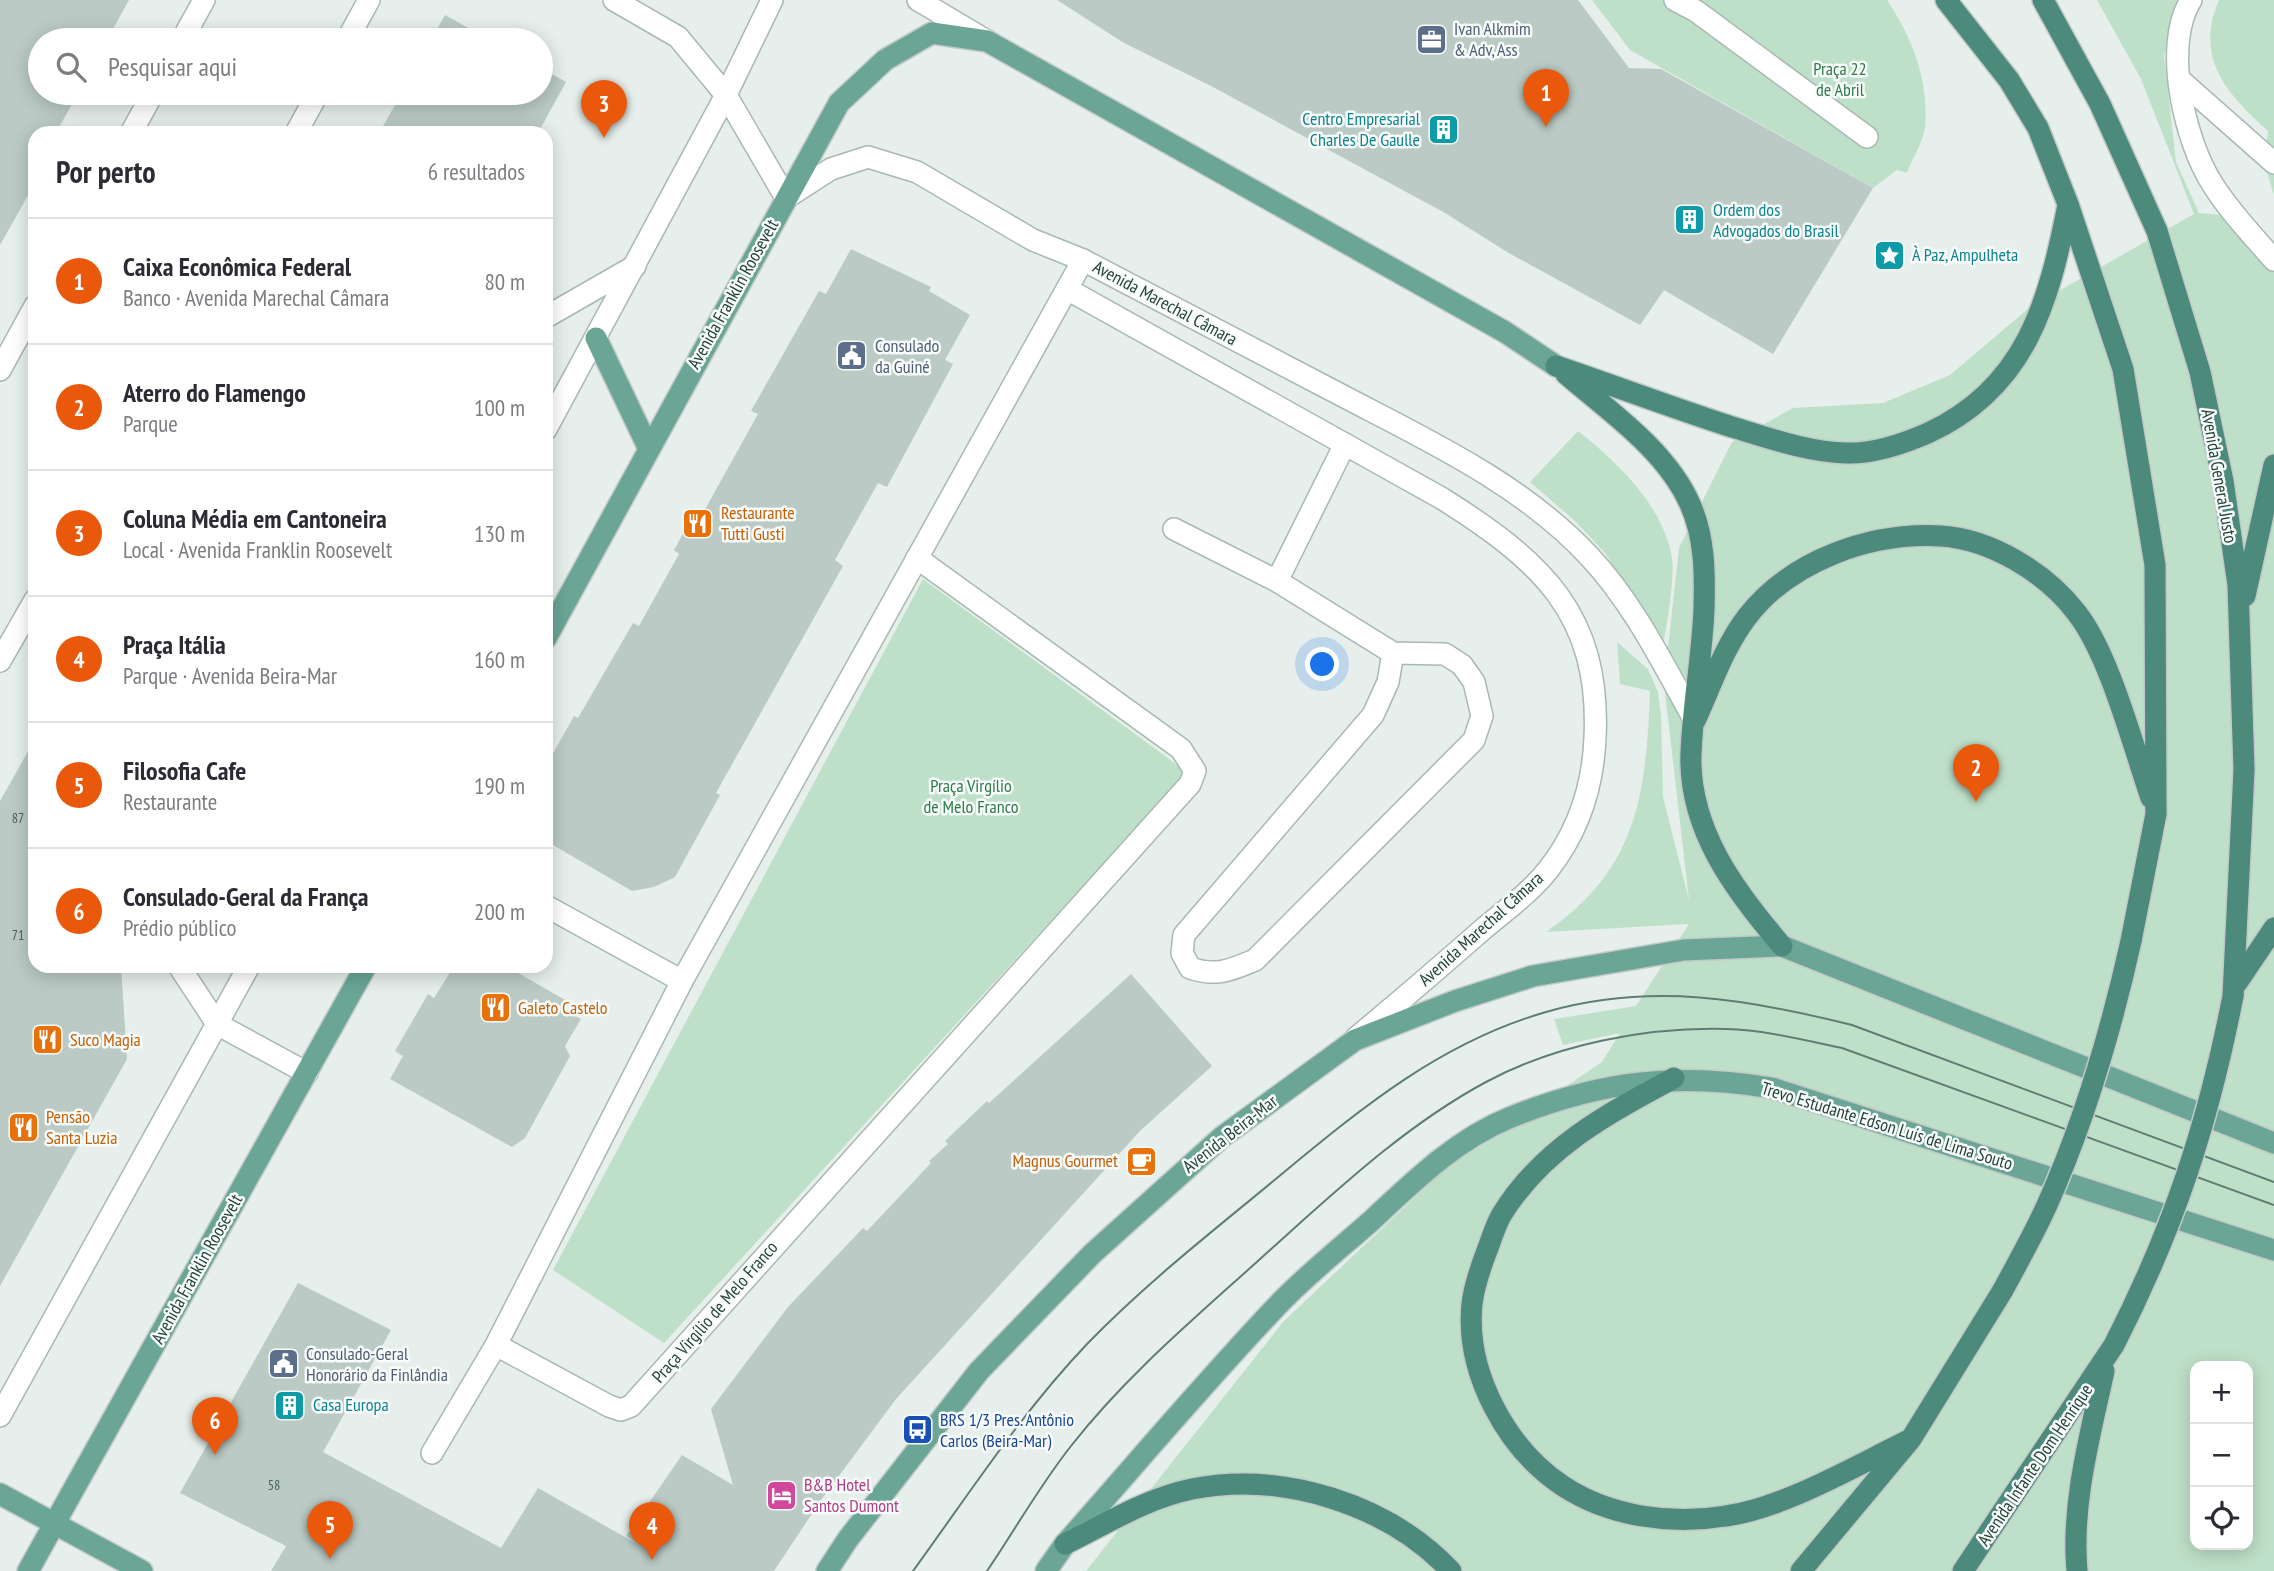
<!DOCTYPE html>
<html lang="pt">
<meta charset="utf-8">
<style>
body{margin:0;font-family:"PT Sans Narrow",sans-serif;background:#f7f7f7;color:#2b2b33}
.controls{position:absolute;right:21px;bottom:21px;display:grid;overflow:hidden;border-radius:14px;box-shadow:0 4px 18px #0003}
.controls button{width:63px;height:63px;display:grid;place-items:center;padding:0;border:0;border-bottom:2px solid #e1e1e2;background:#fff;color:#2b2b33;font:35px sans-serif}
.you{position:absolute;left:1323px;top:665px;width:24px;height:24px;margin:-18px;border:5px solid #fff;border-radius:50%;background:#1a73e8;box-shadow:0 0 0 10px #1a73e833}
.badge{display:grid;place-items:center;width:46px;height:46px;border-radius:50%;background:#ea580c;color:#fff;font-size:23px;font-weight:700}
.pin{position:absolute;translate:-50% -58px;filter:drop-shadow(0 2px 4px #0008)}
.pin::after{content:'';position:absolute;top:37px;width:24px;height:21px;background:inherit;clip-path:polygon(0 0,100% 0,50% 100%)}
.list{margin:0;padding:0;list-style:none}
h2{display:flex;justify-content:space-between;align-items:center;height:91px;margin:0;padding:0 28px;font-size:30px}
h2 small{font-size:23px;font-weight:400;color:#7c7c81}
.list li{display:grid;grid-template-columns:46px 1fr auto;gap:21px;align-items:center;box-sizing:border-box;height:126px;padding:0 28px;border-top:2px solid #e1e1e2}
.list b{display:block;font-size:26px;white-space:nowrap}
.list p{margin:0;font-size:23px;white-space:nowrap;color:#7c7c81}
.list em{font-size:23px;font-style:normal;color:#7c7c81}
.icon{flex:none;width:38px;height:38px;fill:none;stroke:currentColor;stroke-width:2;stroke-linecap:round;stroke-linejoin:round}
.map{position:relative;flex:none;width:2274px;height:1571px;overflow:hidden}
.search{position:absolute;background:#fff;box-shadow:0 4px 18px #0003;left:28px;top:28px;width:525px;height:77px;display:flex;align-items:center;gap:18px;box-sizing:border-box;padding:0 24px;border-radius:38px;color:#7c7c81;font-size:26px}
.panel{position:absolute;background:#fff;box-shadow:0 4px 18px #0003;left:28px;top:126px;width:525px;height:847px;border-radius:21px}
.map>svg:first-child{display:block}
</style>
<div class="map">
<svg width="2274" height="1571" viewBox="0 0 2274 1571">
<rect width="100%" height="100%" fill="#e6efeb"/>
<path fill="#bfe0c8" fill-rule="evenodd" d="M1592,0h295c26,39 42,80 38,128 -2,14 -13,31 -18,45l-10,-3 -24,18 -243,-138z
M2097,0h86l-19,55 12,107 23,51 23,2 52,54v1302h-1188l197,-249 165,-156 154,-104 18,-29 -57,12 -9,-26 82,-13 53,-82 -143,8c92,-63 100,-138 104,-241l-30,-7 -3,-42 31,27 10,23 3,23 2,82 26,103 -25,-216 15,-136 53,-106 61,-34 90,-5 67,-28 79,-67 165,-94 -53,-135zM2195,1366h53v179h-53z
M2219,0h55v196l-10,-35 4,-30c-42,-38 -74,-73 -49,-131z
M1578,431c40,32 85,74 94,127 3,16 -5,70 -9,86l-58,-91 -30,-32 -45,-39z
M923,579l264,193 -523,571 -111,-73z"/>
<path fill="#bbcac4" d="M0,0h129l-22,40h-67v53h38l-22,40h-21v50l-35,62z
M1057,0h521l51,68 32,1 212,119 -100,166 -109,-64 -24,35 -133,-73 -62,-39 -232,-126 -89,-44z
M445,15l45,25h-59z
M541,68l25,14 -28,51h-159l23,-40h139z
M851,249l80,38 -2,4 41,24 -25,45 8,4 -66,123 -9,-4 -43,77 8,6 -127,227 4,2 -45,82 -21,10 -22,4 -86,-50v-75l28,-50 4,2 55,-95 6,3 40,-72 -5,-4 22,-40 7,3 55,-99 -7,-3 68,-120 7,3z
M35,739v227h86l6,93 -127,227v-485z
M454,966h52l61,35 -5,7 19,11 -16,27 5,10 -45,82 -13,9 -122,-68 13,-23 -8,-5 33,-57 6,4z
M1131,974l81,92 -72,65 -244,268 -75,101 -47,71h-503l15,-25 -106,-53 118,-210 93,47 -68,122 178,96 37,-60 103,58 -15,-10 56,-81 51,30 -22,-76 77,-102 75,-79 4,3 64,-68 -2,-2 19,-17 -3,-3 42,-40 2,2z"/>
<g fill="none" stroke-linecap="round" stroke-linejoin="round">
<defs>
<path id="service" d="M2179,79l95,84
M546,317l89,-51
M1174,529l103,52 68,-137
M1277,581l116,72 -5,29 -15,33 -189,220 -2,18 8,15c26,9 41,2 65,-8l219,-220 8,-24 -8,-34 -12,-17 -17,-11 -52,-1
M179,966l38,58 90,49
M496,1345l113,61 12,4 10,-4 559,-622 5,-13 -14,-22 -264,-191
M432,1453l64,-108 186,-364"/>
<path id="pedestrian" d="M1675,0l21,11 171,126"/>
<path id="minor" d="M1067,289l376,210c98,62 158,115 152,239 -2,48 -17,94 -47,132 -18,23 -45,42 -67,61 -41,36 -83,72 -125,107
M546,906l136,75 401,-721"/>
<path id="tertiary" d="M614,0l64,37 48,58 60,103 45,-29 37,-12 49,15 116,68 50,20c86,45 172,90 258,135 86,45 181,89 248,161 45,48 74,108 106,165
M918,0l69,41
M2191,0c-29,46 -6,142 22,185 17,27 40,51 61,75
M182,40l22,-40
M347,40l22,-40
M131,133l22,-40
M296,133l22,-40
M0,370l35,-64
M546,429l180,-334 46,-95
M0,661l35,-61
M0,1416l249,-450"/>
<path id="primary" d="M596,338l53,111
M546,638l293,-535 46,-43 47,-27 55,8 518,291 51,34
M0,1494l142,77
M28,1571l338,-605
M827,1571l21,-32 131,-168 113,-117 130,-117 133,-97 100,-39 78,-25 151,-26 98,-4 492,197
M1046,1571l19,-27c70,-79 138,-160 211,-237 28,-30 62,-57 94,-85 42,-39 85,-82 139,-104 91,-37 167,-46 263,-30l502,162"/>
<path id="trunk" d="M1946,0l63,80 29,48 30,76 55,165 32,196 1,249 -25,127
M2043,0l57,104 57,127 43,141 23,109 15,104 6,185 -11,226
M1556,366c59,20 117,42 176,61 37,11 75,25 114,26 28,1 57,-9 82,-20 98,-45 121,-131 140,-228
M1566,374c44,38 100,76 124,130 15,33 15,70 14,105 -2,48 -11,96 -13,144 -3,76 44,138 91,193
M2245,596l29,-131
M1695,721c16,-35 29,-74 52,-104 44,-57 124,-85 194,-81 50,3 105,37 135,76 33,41 57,134 75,186
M2237,983l37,-55
M1674,1078c-67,36 -131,70 -172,136 -6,10 -10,23 -14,34 -7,18 -14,38 -16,56 -7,69 35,145 91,182 47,31 109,39 163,30 58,-8 131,-51 185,-77
M1065,1544c41,-20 82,-46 127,-55 90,-18 196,15 259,82
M1801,1571l110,-132 92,-149
M1963,1571l151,-226
M2077,1571c-6,-67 13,-135 27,-200"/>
</defs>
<use href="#service" stroke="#a8b8b2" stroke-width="24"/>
<use href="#pedestrian" stroke="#a8b8b2" stroke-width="24"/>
<use href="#minor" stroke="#a8b8b2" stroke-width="24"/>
<use href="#tertiary" stroke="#a8b8b2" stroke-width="24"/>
<use href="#primary" stroke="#c2cac8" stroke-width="24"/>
<use href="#trunk" stroke="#c2cac8" stroke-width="24"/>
<use href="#service" stroke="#fff" stroke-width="21"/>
<use href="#pedestrian" stroke="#fff" stroke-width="21"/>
<use href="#minor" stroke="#fff" stroke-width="21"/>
<use href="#tertiary" stroke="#fff" stroke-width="21"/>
<use href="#primary" stroke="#6aa596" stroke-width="21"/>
<use href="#trunk" stroke="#4c8a7c" stroke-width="21"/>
<path stroke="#5f7d75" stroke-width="2" d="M913,1571c56,-77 109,-159 175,-228 60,-62 129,-115 195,-170 81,-67 159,-131 263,-161 105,-30 202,-13 306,13l422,157
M987,1571c28,-41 53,-86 84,-125 58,-74 130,-133 199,-196 68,-61 136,-125 216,-168 71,-38 160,-55 240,-53 39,1 78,11 116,19l432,157"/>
<defs>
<path id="trunk-bridge" d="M2003,1290c15,-28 31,-56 44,-85 38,-85 64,-174 84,-264
M2114,1345c60,-117 94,-221 119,-349"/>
</defs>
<use href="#trunk-bridge" stroke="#c2cac8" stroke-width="24" stroke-linecap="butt"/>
<use href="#trunk-bridge" stroke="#4c8a7c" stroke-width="21"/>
</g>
<defs>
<symbol id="office-square" viewBox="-11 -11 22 22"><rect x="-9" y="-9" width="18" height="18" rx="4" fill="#5c6f8a" stroke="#f7fbf9"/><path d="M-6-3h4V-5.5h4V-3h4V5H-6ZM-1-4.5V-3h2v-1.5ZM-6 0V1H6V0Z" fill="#fff"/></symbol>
<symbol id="building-square" viewBox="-11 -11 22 22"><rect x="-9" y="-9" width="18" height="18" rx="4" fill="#0f9aa8" stroke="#f7fbf9"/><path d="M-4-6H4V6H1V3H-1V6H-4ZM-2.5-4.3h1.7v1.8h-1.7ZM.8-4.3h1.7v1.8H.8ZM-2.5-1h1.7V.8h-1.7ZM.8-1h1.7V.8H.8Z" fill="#fff"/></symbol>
<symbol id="sight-square" viewBox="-11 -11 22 22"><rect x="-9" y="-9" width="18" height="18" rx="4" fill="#0f9aa8" stroke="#f7fbf9"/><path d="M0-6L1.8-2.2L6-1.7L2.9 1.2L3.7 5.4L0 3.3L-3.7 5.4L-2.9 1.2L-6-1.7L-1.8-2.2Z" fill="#fff"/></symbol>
<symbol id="civic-square" viewBox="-11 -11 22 22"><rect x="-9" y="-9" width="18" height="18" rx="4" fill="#5c6f8a" stroke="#f7fbf9"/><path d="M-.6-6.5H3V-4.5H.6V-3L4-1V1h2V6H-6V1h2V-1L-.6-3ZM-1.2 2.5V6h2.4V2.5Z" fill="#fff"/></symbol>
<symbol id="restaurant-square" viewBox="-11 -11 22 22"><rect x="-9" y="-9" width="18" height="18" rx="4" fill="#e8710a" stroke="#f7fbf9"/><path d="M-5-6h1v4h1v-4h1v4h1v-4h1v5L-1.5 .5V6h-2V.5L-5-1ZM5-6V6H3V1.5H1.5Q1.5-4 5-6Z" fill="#fff"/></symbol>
<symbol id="cafe-square" viewBox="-11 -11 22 22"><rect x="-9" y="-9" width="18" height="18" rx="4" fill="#e8710a" stroke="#f7fbf9"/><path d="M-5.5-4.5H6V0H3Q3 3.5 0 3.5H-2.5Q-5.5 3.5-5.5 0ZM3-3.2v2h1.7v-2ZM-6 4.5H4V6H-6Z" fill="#fff"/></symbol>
<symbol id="bus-square" viewBox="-11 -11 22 22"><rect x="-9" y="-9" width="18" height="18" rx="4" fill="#1a4fb4" stroke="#f7fbf9"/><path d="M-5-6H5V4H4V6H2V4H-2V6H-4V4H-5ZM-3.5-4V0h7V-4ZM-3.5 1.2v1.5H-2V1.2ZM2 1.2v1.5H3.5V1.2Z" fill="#fff"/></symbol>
<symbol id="hotel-square" viewBox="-11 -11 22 22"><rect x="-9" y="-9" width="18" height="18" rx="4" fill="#d1479c" stroke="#f7fbf9"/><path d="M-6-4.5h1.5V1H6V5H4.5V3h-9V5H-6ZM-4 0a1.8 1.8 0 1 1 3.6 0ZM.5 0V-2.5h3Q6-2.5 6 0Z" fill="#fff"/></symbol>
</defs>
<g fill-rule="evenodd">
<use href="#office-square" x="1414" y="22" width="35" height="35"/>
<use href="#building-square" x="1426" y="112" width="35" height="35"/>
<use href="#building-square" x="1672" y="202" width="35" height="35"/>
<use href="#sight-square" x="1872" y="238" width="35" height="35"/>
<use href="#civic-square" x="834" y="338" width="35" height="35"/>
<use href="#restaurant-square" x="680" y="506" width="35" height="35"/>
<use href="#restaurant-square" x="478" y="990" width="35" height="35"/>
<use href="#restaurant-square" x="30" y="1022" width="35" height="35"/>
<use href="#restaurant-square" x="6" y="1110" width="35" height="35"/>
<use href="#cafe-square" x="1124" y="1144" width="35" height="35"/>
<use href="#civic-square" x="266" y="1346" width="35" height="35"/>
<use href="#building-square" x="272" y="1388" width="35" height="35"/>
<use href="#bus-square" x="900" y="1412" width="35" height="35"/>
<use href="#hotel-square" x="764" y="1478" width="35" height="35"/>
</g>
<g text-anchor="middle" stroke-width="5" stroke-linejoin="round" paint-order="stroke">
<g font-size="14" fill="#4a645c">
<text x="18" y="823">87</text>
<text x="18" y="940">71</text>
<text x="274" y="1490">58</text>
</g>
<g font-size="18" fill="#4e5e75" stroke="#f7fbf9" text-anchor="start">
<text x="1454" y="35">Ivan Alkmim<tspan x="1454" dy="21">&amp; Adv, Ass</tspan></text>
<text x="875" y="352">Consulado<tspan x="875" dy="21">da Guiné</tspan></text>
<text x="306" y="1360">Consulado-Geral<tspan x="306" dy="21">Honorário da Finlândia</tspan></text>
</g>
<g font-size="18" fill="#2d7a4b" stroke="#f7fbf9">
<text x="1840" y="75">Praça 22<tspan x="1840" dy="21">de Abril</tspan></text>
<text x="971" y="792">Praça Virgílio<tspan x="971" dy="21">de Melo Franco</tspan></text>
</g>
<g font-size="18" fill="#0d838f" stroke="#f7fbf9" text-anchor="start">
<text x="1420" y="125" text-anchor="end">Centro Empresarial<tspan x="1420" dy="21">Charles De Gaulle</tspan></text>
<text x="1713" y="216">Ordem dos<tspan x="1713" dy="21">Advogados do Brasil</tspan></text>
<text x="1912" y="261">À Paz, Ampulheta</text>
<text x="313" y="1411">Casa Europa</text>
</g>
<g font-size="18" fill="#24423a" stroke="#f7fbf9">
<text transform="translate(733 294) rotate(-61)" y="6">Avenida Franklin Roosevelt</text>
<text transform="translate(1165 303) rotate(28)" y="6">Avenida Marechal Câmara</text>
<text transform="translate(2219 476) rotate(80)" y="6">Avenida General Justo</text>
<text transform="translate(1481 929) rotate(-42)" y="6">Avenida Marechal Câmara</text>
<text transform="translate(1887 1126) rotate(17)" y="6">Trevo Estudante Edson Luís de Lima Souto</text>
<text transform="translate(1230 1134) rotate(-38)" y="6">Avenida Beira-Mar</text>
<text transform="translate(197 1269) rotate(-61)" y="6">Avenida Franklin Roosevelt</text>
<text transform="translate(715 1312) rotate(-49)" y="6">Praça Virgílio de Melo Franco</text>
<text transform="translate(2035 1465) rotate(-56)" y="6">Avenida Infante Dom Henrique</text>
</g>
<g font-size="18" fill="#c56008" stroke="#f7fbf9" text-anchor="start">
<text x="721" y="519">Restaurante<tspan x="721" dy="21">Tutti Gusti</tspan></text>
<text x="518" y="1014">Galeto Castelo</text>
<text x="70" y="1046">Suco Magia</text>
<text x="46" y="1123">Pensão<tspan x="46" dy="21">Santa Luzia</tspan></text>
<text x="1118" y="1167" text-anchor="end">Magnus Gourmet</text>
</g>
<g font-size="18" fill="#164399" stroke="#f7fbf9" text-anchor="start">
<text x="940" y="1426">BRS 1/3 Pres. Antônio<tspan x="940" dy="21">Carlos (Beira-Mar)</tspan></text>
</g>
<g font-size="18" fill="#b23c85" stroke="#f7fbf9" text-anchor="start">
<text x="804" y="1491">B&amp;B Hotel<tspan x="804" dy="21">Santos Dumont</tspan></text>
</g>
</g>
</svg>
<div class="controls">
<button>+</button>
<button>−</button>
<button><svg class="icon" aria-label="locate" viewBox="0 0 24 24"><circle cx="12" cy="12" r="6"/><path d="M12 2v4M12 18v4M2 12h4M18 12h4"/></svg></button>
</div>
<div class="you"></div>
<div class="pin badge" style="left:1546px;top:127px">1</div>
<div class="pin badge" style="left:1976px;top:802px">2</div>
<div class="pin badge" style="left:604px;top:138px">3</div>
<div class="pin badge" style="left:652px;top:1560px">4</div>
<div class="pin badge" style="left:330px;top:1559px">5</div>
<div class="pin badge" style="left:215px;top:1455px">6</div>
<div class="search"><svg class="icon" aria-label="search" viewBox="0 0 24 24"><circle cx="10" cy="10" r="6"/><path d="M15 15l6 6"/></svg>Pesquisar aqui</div>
<section class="panel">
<h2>Por perto<small>6 resultados</small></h2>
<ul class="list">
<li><span class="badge">1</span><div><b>Caixa Econômica Federal</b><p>Banco · Avenida Marechal Câmara</p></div><em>80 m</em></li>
<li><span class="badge">2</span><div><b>Aterro do Flamengo</b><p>Parque</p></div><em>100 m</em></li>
<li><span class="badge">3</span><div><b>Coluna Média em Cantoneira</b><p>Local · Avenida Franklin Roosevelt</p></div><em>130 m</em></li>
<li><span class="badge">4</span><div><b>Praça Itália</b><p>Parque · Avenida Beira-Mar</p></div><em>160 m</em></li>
<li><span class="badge">5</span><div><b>Filosofia Cafe</b><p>Restaurante</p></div><em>190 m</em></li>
<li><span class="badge">6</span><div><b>Consulado-Geral da França</b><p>Prédio público</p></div><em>200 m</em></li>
</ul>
</section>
</div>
